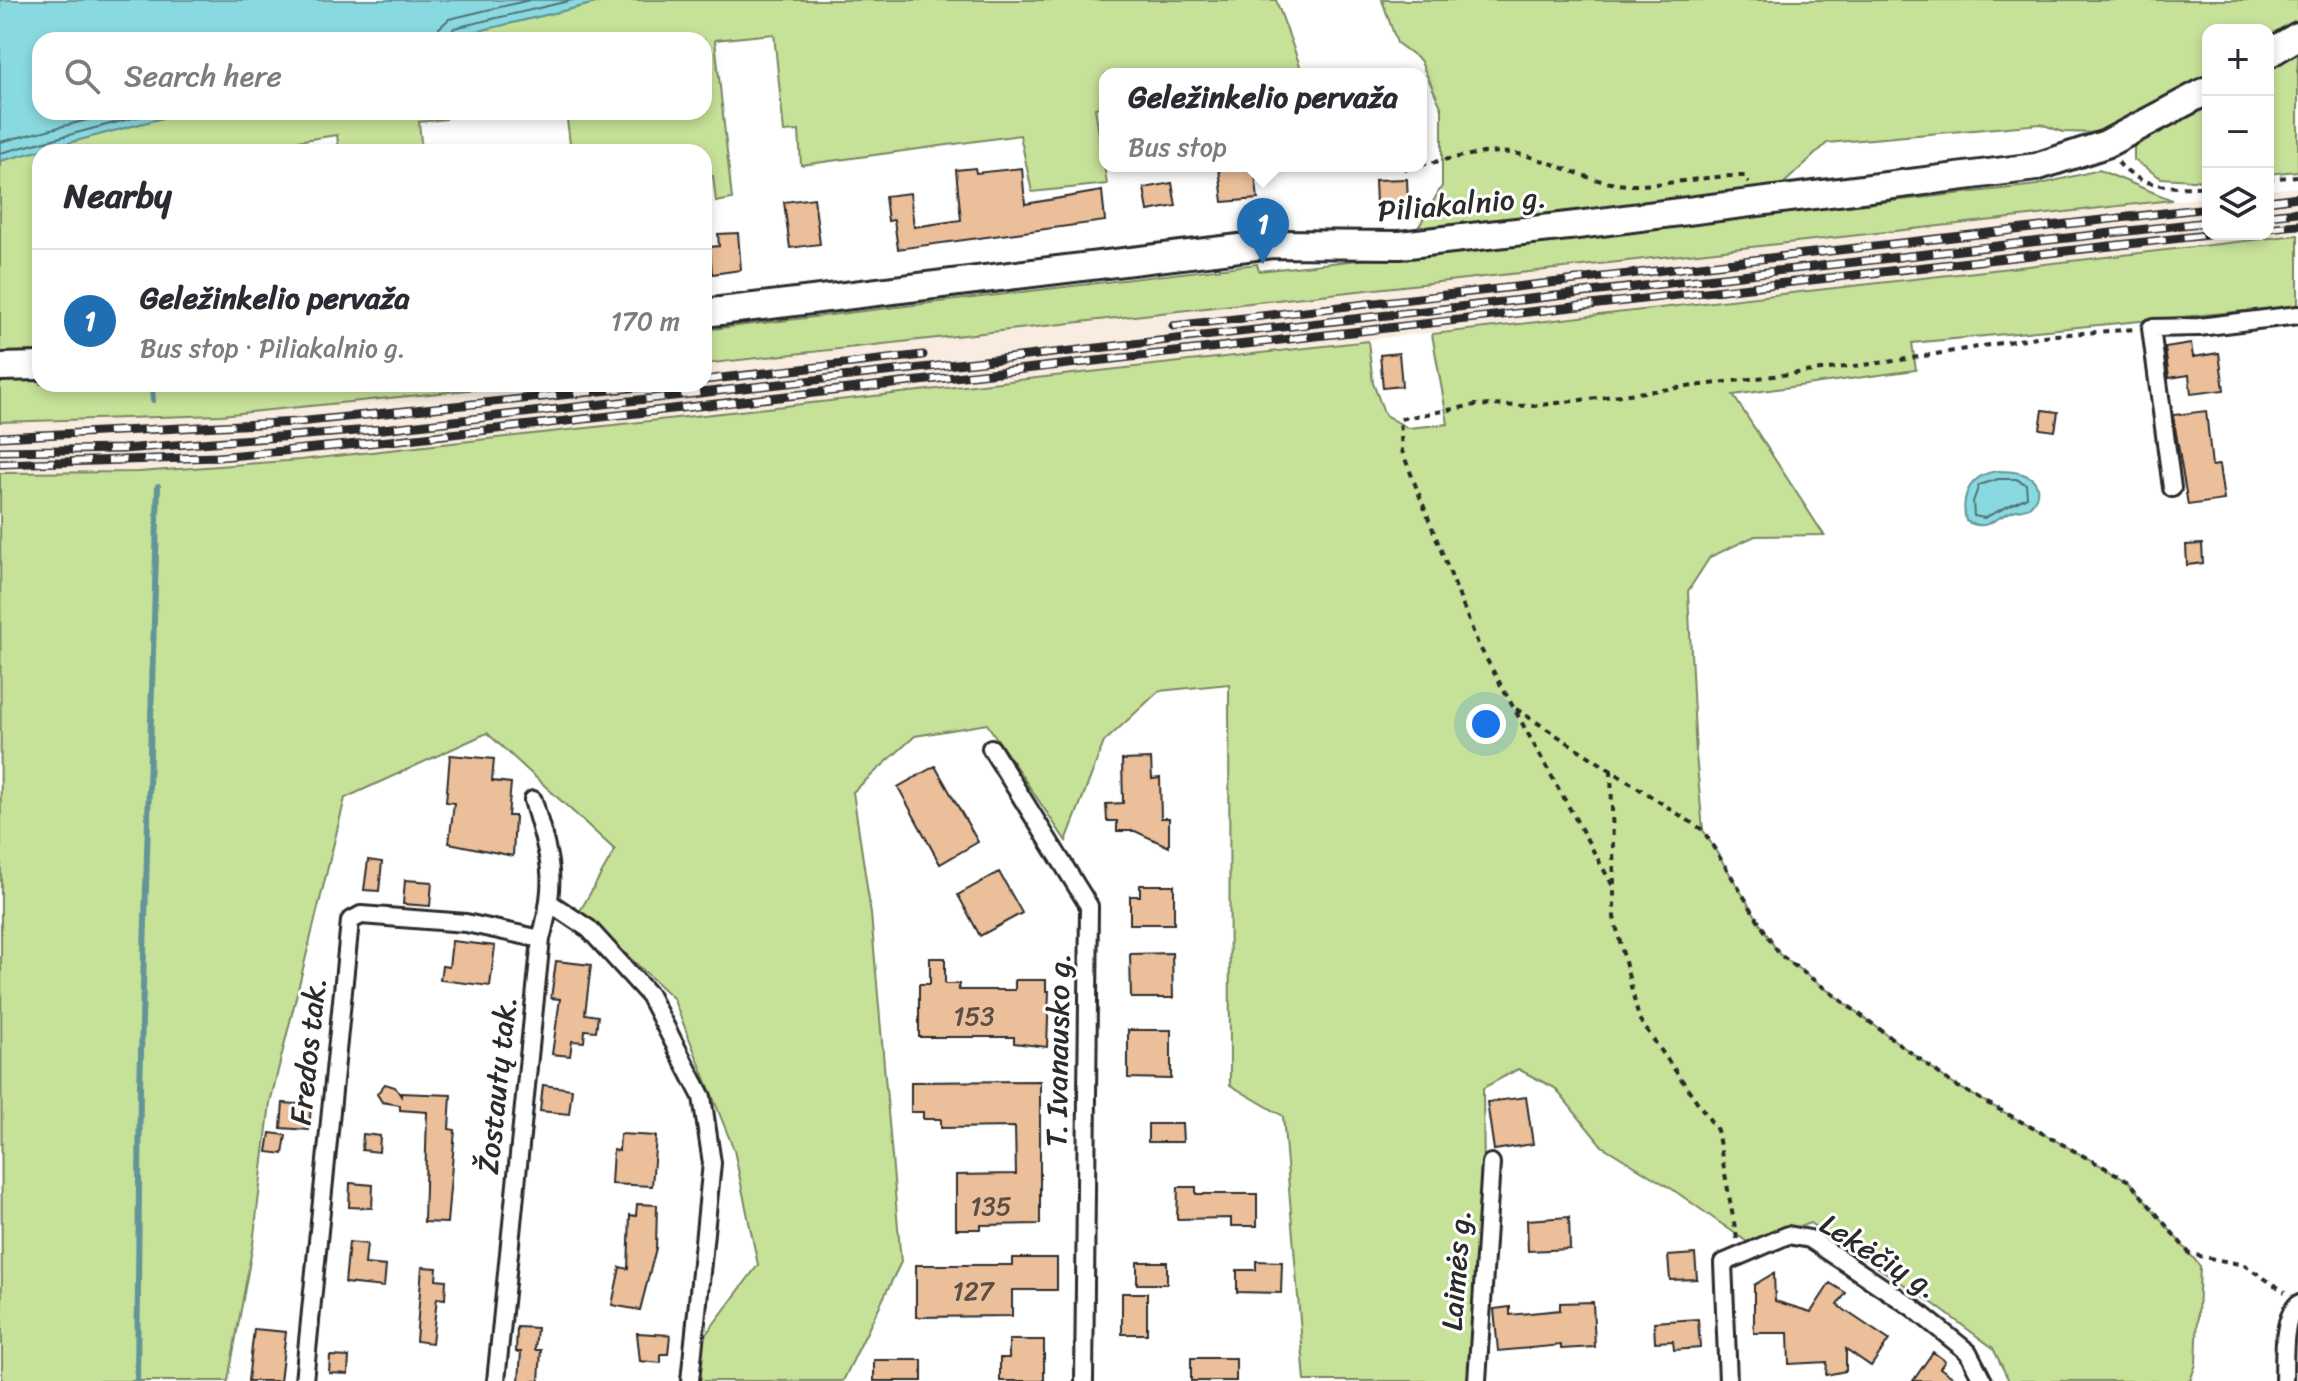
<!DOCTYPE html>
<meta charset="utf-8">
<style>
body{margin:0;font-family:Sriracha,sans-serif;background:#f7f7f7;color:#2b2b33}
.controls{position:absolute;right:24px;top:24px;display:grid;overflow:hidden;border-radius:16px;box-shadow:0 4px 12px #0003}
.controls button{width:72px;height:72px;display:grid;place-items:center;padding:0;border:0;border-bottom:2px solid #e1e1e2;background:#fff;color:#2b2b33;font:40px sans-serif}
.you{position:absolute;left:1486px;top:724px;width:28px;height:28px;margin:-20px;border:6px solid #fff;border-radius:50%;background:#1a73e8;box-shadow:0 0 0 12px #1a73e833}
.badge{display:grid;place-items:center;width:52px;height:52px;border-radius:50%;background:#1f6fb2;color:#fff;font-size:26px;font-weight:700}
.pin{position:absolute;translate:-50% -66px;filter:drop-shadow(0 2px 4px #0008)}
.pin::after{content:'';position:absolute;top:42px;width:28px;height:24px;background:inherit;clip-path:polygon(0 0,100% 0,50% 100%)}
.popup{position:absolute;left:1099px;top:68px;width:328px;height:104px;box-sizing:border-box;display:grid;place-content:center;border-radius:16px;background:#fff;filter:drop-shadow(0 2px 6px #0005);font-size:26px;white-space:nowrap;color:#7c7c81}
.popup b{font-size:30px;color:#2b2b33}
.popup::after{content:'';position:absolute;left:50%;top:100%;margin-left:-16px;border:16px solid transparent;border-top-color:#fff}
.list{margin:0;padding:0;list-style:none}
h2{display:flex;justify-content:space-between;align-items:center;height:104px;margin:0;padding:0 32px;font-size:34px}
h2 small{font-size:26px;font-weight:400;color:#7c7c81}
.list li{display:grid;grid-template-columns:52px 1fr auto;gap:24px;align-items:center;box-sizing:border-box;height:144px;padding:0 32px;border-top:2px solid #e1e1e2}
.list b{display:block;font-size:30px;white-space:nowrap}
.list p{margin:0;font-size:26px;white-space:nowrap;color:#7c7c81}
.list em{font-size:26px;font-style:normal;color:#7c7c81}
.icon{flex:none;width:44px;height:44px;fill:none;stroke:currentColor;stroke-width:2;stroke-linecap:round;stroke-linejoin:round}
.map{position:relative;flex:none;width:2298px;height:1381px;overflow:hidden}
.search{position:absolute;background:#fff;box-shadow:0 4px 12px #0003;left:32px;top:32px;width:680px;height:88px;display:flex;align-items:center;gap:20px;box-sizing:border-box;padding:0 28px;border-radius:24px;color:#7c7c81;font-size:30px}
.panel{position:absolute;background:#fff;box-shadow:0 4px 12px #0003;left:32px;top:144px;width:680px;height:248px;border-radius:24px}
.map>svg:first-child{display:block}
</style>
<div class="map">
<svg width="2298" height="1381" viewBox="0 0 2298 1381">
<rect width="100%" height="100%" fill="#fff"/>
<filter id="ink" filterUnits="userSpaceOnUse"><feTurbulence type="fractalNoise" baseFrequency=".0125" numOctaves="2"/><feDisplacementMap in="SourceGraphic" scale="16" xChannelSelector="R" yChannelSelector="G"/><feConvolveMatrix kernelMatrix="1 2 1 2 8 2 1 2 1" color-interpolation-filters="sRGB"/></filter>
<g filter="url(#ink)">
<path fill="#f9ece1" d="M2298,187v48l-1998,225 -161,12 -139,1v-51l221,-7 307,-31h176v-20l1504,-167v37h60v-44z"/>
<path fill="#c6e198" stroke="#788662" stroke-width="2" d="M608,0h668l27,74h-198v32l-10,2 12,76 -75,8 -12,-57 -219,30 -2,-34 -15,1 -10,-98 -59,6 17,159 -16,3 -3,-26h-9v-24h-133l-5,-40h138v-72h-263z
M1382,0h916v23l-30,18v-11h-60v47l-109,56 -36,-1 -22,-8 -214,19 -47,44 -39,6 -323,35 24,-42v-77l-22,-49 -23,-17z
M2298,51v120l-30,3v-107z
M2208,100v81l-47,-3 -27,-18v-17z
M185,112h260l1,7 -27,3 3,30h-83l-2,-17 -111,17h-186v202l-40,-1v-192z
M2099,170l73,30 -1468,164v-34l553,-66 2,7 778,-86z
M2298,235v71l-386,37 4,27 -183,25 91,140 -69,1 -45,21 -22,34 8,164 7,75 76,124 174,130 176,97 71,85 -4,98 -6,17h-181l-16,-33 -58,-43 -125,-82 -60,21 -78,-55 -70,-43 -47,-58 -37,-19 -35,19 1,90 -16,203h-163l-22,-265 -53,-31 -1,-401 -70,7 -55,51 -38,99 -79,-117 -72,12 -62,56 18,122 30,348 -58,119h-148l2,-35 61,-81 -24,-115 -61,-152 -93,-87 35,-61 -128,-117 -142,65 -75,305 -17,141 -25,137h-226l-2,-908 139,-1 161,-12 1068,-119 5,42 12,32 23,13 40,-4 -16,-90z
M40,377v7h488l-307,31 -221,7v-43z"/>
<path fill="#89dae0" stroke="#639498" stroke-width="2" d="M0,0h608l-167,40h-401v72h145l-185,49z
M1997,471c16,0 47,2 39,26 -1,3 -4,8 -7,10 -5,3 -13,2 -18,5 -19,7 -24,20 -45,9 -6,-27 5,-46 31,-50z"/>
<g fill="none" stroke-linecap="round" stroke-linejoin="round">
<path stroke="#517173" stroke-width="2" d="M437,40l2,-12 10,-9 81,-19
M447,40l7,-12 119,-28
M0,142l119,-30
M0,153l156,-41
M1998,479h18l10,5 1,13 -43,21 -10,-2 -1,-14 6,-17z"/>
<path stroke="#639498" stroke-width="6" d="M152,388l1,12
M137,1381l3,-294 18,-601"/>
</g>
<path fill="#ebbf9a" stroke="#2b2b2b" stroke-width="2" d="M1243,166h11l4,33 -35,3 -4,-34z
M975,168l1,5 46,-5 3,36 77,-13 3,30 -207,28 -4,-29 -6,1 -3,-25 25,-3 4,34 47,-7 -5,-50z
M1407,179l1,24 -32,1 -1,-24z
M1172,183l4,23 -28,5 -4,-23z
M814,198l6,46 -30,4 -6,-46z
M738,233l3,37 -29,4 -2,-27 9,-1 -1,-12z
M2191,344l2,13 26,-4 5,37 -33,4 -2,-19 -20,3 -4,-30z
M1399,353l3,33 -19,2 -3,-33z
M2043,410l15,2 -3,19 -15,-2z
M2206,411l6,55 7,-1 5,35 -36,5 -15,-90z
M2202,544l1,19 -16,2 -1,-20z
M450,755l44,4 -2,22 19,2 -3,33h7l-2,40 -64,-13 5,-40 -8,-1z
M1151,759l1,20 8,-1 1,40h8v29l-34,-16h-18v-10h-10l-1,-17 17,-1 -1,-43z
M935,766l43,76 -38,22 -42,-77z
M368,860l14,2 -3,29 -15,-1z
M999,872l23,41 -42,23 -22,-41z
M405,880l27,2 -2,24 -27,-2z
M1140,885h34v39h-44v-28h10z
M452,941l43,5 -5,40 -50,-6 2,-14 7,1z
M1172,953l1,45h-42l-1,-44z
M930,958h15v26h14v6h56v-10h31v11h3l-2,56 -33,-4v-6h-95v-53h11z
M556,961l35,4 -6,49 13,2 -2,15 -11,-1 -1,12 -12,-1 -2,15 -18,-2 8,-55 -9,-1z
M1128,1030h43v49l-43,-1z
M1040,1081v143l-59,1v4h-25v-54l60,-1 -1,-47 -74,1v-9h-18v-7h-12v-30z
M385,1084l10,3 6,9v-3l50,2 -2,34 6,1 -8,93 -23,-1 3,-110 -27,-2v-5l-18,-3 -5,-8z
M543,1085l29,4 -3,25 -29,-3z
M1526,1097l7,47 -39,6 -7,-48z
M283,1103l28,2 -2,25 -28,-2z
M1148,1124h34l1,18h-35z
M270,1133l16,2 -3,19 -16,-2z
M363,1134l17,2 -1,16 -17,-2z
M620,1134l36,2 -4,50 -41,-2 2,-34 6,1z
M350,1183l23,2 -1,23 -23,-1z
M1178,1187h18v7h61v32h-26v-8l-54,1z
M637,1204l20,1 -1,43 -16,62 -28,-5 8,-38 8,2 2,-54 6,1z
M1569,1217l1,32 -42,2 -1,-31z
M349,1242l18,2 -2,20 21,2 -2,21 -39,-4z
M1695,1254l2,25 -27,1 -2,-24z
M1012,1258h45v32h-45v26l-96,1v-52h96z
M1256,1261l26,1 -1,31 -44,-1v-22h19z
M1137,1262h30v22h-30z
M422,1267l15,1 -1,11 10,1 -1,19 -8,-1 -5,45 -16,-2z
M1774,1273l1,28 36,11 19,-29 16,10 -9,12 52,35 -18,26 -25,-17v22l-20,4 1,-13 -38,2 -1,-31h-34v-48z
M1122,1293h25v41h-25z
M1593,1302l2,45 -34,2v-4l-63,6 -4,-42 16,-2v8l50,-5v-7z
M1698,1319l2,29 -26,2 -1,-9 -18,1 -1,-20z
M517,1327l20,1 -2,22h6l-2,31h-20l2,-29h-5z
M254,1329l32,3 -6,49h-32z
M637,1333l33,2 -2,19h-7v9l-21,-2z
M1009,1340h35v41h-44v-23h9z
M1933,1352l12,9 -5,7 18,13h-45z
M330,1356l19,1 -1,17 -19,-1z
M1191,1358h45v23h-45z
M874,1360h48v21h-48z"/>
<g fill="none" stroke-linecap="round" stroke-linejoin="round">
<defs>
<path id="minor" d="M2172,488l-21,-160 48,-1 99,-12
M991,748l98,158 -5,475
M550,903l39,26 60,66 53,102 10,66 -22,218
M304,1381l46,-460 11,-6 105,8 75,16
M496,1381l45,-442c17,-64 9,-78 -8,-139
M1477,1381l14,-218
M1728,1381l-5,-118 65,-28 22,4 102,68 56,45 15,29
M2284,1381c1,-21 -3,-61 14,-77"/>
<path id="primary" d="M2268,54l30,-18
M704,313l568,-69 128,1 177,-20 459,-58 70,-23 102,-54
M0,367l40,-1"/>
</defs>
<use href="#minor" stroke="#2b2b2b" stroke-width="22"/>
<use href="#primary" stroke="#2b2b2b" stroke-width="32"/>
<path stroke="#2b2b2b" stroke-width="4" stroke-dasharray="6 6" stroke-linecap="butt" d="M2118,162c18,26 61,27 90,24
M1421,165c30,-6 66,-17 97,-11 39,7 71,30 111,31 38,1 77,-10 116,-9l4,7
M1404,169l13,-3
M2268,179l30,-3
M1516,709l187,121 76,124 174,130 176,97 61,73 54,11 41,27
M1611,770l3,116
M1737,1239l-20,-109 -78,-111 -25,-102v-29l-136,-244 -76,-193 -2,-32 75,-14 58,1 361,-45 148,-25 95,-7"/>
<use href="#minor" stroke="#fff" stroke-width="16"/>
<use href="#primary" stroke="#fff" stroke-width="26"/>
<defs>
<path id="rail" d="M2268,201l30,-4
M2268,215l30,-3
M2268,228l30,-3
M1173,326l1035,-118
M704,380l219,-25
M0,437l298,-15 370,-38
M0,451l123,-2 260,-20 1825,-207
M0,464l218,-7 172,-16 1826,-207"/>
</defs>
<use href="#rail" stroke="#2b2b2b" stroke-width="9"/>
<use href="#rail" stroke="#fff" stroke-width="6" stroke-dasharray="18" stroke-linecap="butt"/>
</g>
</g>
<g text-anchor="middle" stroke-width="6" stroke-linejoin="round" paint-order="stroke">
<g font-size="26" fill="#5b5047">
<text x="974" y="1025">153</text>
<text x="991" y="1215">135</text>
<text x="973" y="1300">127</text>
</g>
<g font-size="30" fill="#2b2b2b" stroke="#fff">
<text transform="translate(1462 204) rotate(-5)" y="10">Piliakalnio g.</text>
<text transform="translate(1058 1050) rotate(-89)" y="10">T. Ivanausko g.</text>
<text transform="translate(308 1051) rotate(-84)" y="10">Fredos tak.</text>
<text transform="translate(497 1085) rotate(-84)" y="10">Žostautų tak.</text>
<text transform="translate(1879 1256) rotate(32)" y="10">Lekėčių g.</text>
<text transform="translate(1456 1270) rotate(-86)" y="10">Laimės g.</text>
</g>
</g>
</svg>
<div class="controls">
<button>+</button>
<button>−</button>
<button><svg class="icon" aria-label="layers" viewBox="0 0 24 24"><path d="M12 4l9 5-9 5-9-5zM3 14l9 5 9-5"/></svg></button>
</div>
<div class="you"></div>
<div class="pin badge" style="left:1263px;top:264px">1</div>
<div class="popup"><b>Geležinkelio pervaža</b>Bus stop</div>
<div class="search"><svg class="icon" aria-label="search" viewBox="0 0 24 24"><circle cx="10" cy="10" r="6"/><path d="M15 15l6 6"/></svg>Search here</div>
<section class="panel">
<h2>Nearby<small></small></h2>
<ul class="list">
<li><span class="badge">1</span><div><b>Geležinkelio pervaža</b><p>Bus stop · Piliakalnio g.</p></div><em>170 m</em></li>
</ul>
</section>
</div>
